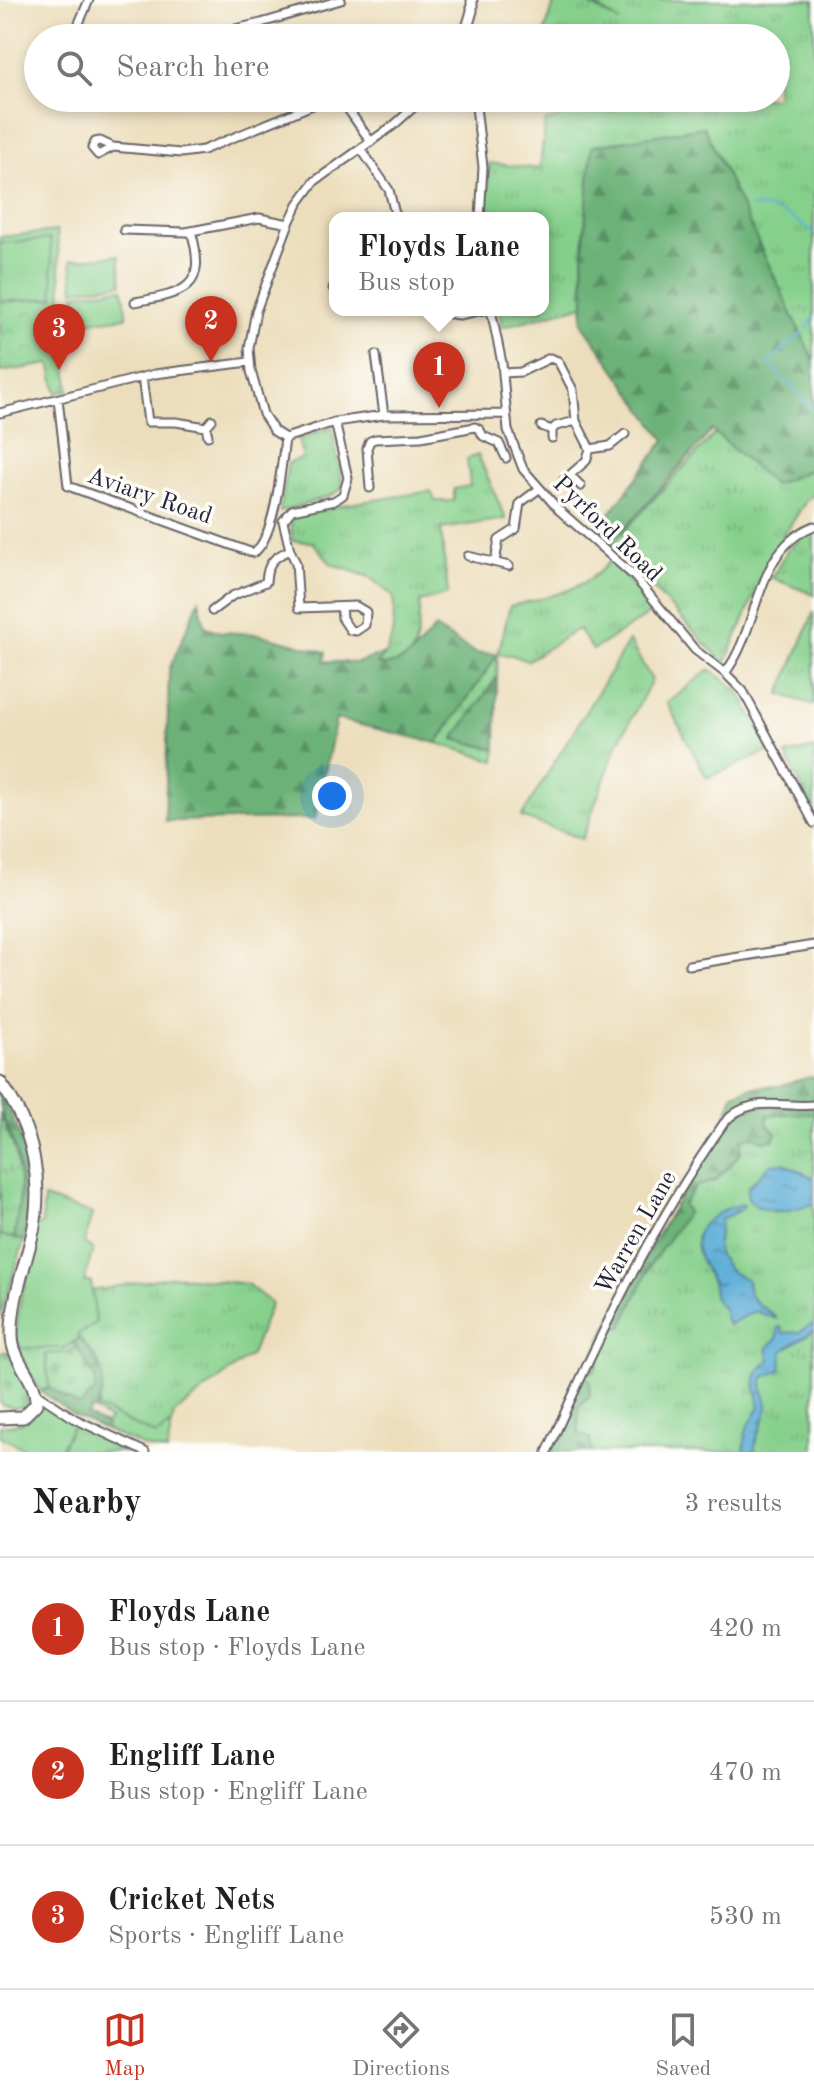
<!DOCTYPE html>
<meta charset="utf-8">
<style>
body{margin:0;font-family:"Old Standard TT",serif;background:#f2f2f2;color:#202124}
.you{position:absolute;left:332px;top:796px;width:28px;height:28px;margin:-20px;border:6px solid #fff;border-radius:50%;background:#1a73e8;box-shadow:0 0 0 12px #1a73e833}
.badge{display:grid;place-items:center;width:52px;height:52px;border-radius:50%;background:#c8321e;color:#fff;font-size:26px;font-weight:700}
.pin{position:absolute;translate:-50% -66px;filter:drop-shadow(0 2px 4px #0008)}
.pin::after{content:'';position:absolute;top:42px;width:28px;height:24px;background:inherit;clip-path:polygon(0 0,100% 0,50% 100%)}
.popup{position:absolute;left:329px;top:212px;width:220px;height:104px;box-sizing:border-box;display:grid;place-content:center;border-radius:16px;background:#fff;filter:drop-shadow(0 2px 6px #0005);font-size:26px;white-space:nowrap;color:#757577}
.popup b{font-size:30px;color:#202124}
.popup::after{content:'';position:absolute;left:50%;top:100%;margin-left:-16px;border:16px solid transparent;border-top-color:#fff}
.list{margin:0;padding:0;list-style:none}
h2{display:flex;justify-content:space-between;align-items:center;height:104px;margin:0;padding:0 32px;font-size:34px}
h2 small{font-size:26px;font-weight:400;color:#757577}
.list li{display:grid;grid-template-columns:52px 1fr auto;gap:24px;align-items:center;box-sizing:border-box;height:144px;padding:0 32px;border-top:2px solid #e0e0e0}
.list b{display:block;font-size:30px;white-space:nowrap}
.list p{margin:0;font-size:26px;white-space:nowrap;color:#757577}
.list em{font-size:26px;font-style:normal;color:#757577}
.icon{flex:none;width:44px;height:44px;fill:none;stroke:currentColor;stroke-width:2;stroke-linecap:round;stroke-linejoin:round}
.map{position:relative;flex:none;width:814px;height:1452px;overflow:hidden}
.search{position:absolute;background:#fff;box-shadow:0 4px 12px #0003;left:24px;right:24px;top:24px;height:88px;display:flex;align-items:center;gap:20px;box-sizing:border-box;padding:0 28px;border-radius:44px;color:#757577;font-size:30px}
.sheet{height:536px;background:#fff}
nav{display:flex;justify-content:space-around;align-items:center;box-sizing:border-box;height:112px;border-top:2px solid #e0e0e0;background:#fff;font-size:22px;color:#757577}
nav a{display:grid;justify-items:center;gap:4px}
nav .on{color:#c8321e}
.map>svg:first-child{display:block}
</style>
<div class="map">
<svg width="814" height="1452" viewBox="0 0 814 1452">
<defs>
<pattern id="grass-tufts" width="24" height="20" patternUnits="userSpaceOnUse" patternTransform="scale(2)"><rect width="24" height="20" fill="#86d08c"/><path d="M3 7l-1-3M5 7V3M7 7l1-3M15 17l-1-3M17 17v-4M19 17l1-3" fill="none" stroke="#73b27a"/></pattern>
<pattern id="forest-firs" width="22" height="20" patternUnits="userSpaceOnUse" patternTransform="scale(2)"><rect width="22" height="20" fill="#6cb278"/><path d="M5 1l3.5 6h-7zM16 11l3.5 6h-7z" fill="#589064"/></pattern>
<pattern id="cemetery-stones" width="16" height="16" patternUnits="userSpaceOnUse" patternTransform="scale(2)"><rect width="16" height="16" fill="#86d08c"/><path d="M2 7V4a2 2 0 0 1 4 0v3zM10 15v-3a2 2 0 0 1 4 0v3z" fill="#73b27a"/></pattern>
<pattern id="park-crowns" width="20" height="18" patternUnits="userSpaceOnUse" patternTransform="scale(2)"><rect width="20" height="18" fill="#86d08c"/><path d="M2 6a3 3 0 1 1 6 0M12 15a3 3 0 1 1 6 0" fill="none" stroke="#73b27a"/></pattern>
<pattern id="water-ripples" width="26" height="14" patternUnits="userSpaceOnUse" patternTransform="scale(2)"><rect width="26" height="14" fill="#5eaed8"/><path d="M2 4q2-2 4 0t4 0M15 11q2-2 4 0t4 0" fill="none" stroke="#4d8db0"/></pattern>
</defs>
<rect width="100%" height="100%" fill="#fdfcf7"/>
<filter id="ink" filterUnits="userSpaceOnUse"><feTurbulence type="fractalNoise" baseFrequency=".0125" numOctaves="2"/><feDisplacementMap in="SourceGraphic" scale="16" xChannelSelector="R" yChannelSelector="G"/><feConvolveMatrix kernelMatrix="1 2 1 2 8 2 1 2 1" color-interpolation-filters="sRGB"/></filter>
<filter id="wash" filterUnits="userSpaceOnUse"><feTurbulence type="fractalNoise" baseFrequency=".006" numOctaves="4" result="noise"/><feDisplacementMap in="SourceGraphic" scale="32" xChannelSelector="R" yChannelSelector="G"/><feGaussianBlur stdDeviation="1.8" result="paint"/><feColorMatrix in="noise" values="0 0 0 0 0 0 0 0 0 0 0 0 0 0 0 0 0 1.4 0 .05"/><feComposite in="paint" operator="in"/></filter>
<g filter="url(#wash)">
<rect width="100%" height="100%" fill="#ecdebc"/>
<path fill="url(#grass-tufts)" stroke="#547964" stroke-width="2" d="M555,0h26l39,22 -33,-22h227v495l-6,3 -35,54 -48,112 -114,-119 182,-195 -89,-223 -112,19 -9,104 1,55 -82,22 -3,-17h44v-92h-56l2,-55 51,6 5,-47 32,-11 -2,-13h201v-60h-208l-24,-4z
M332,427l11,61 -13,8 -50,16 8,-49 15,-5 -5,-19z
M478,455l28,64 -65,10 7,65 -28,8c-3,33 2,69 -44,62 19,-15 19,-46 17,-68l-24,-19 -38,-13 -18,-22 -21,-1 -1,-28 140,-22 4,10h19v-12l16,-3 -3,-27z
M814,526v69l-42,-17 15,-27z
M611,560l43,51 -61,39 -15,-21 -51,32 -15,-6 -14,-1 -1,23 -43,62 42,10 -1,12 -58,-18 61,-89 12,-48c39,-10 74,-14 101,-46z
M814,612v93l-34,-11z
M629,641l23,39 -35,65 -35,94 -61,-22z
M710,669l29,22 31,60 -63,27 -40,-75z
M814,748v64l-28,-57z
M814,1107v345h-264l40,-91 146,-247z
M0,1113l15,37 7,42 -8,46 -14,-3z
M173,1276l74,8 24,19 -20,52 -77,59 -2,10 -16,11 -59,-27c12,-31 -1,-49 -20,-73l19,-12 -4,-32z
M73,1343l3,4 -9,6 -21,1 3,33 -8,4 -22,-34 1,-9h44z
M75,1422l58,30h-71l3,-12z"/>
<path fill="url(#forest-firs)" stroke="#476a5a" stroke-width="2" d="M704,127l110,234v107l-40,17 -62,-55 -101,115 -16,-12 70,-93 -83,-117 2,-18 -1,-55 9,-104z
M199,600l6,26 15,6 38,2 68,18 -2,9 32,2 29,-9 -8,10c28,5 41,-17 58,-36l40,25 23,1 -61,89 -101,-24 -21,100 -150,2 4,-151z
M497,677l-1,72 -42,-10z
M810,1077h4v25c-30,1 -66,-12 -88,14l7,-22 19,-7 27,-1z
M0,1093c30,56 35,85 24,148l-10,-3c5,-30 10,-59 1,-90 -8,-23 -15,-30 -15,-55z
M754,1106l60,1v6l-46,2 -1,9 9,9 -3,7 -10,1 -8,-5 -13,3 -1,14 -11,12 -15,16 -18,5 -14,18 4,9 -36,51 -29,63 -10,2 -18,43 -7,-4c41,-86 88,-166 140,-245l9,-9z
M79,1338c25,27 30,39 17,73l-4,-2 -5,7 18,8 2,7 -34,-16 -32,-24 8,-4 18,13 28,-8v-14l-22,-35z
M584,1376l6,4v15l-12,12 1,27 11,4 1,10 3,4h-44z"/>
<path fill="url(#cemetery-stones)" stroke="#547964" stroke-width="2" d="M76,1347l19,31v13l-16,15 -30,-19 -3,-33 21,-1z
M9,1351l22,40 -4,16 -15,1 -12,-4v-51z"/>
<path fill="url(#park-crowns)" stroke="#547964" stroke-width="2" d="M57,231l12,159 -12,3 -7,-29 -50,8v-135z"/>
<path fill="#86d08c" stroke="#547964" stroke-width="2" d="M50,239l4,59 -54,4v-59z
M119,255l3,29 -48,6 -3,-30z
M123,288l4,29 -48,6 -4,-29z
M44,1198l48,16 -8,29 9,6 -9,33h7l5,41 -19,12 2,3 -15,10h-44l-5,-11 7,-48 3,-1 -1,-11 13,-53h5z
M0,1235l24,6 -24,76z
M42,1401l33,21 -17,30h-28l-30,-16v-10c23,-2 31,-3 42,-25z
M97,1408l59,27 16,-11 -5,28 -22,-5 -38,-16 -2,-7 4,-4 -13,-9z"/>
<path fill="url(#water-ripples)" stroke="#40688a" stroke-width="2" d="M783,1163l31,15v26c-22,6 -48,14 -66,-5v-12l23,-23z
M743,1204l1,2 -5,5 -18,8 -4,30 3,8 9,13 18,10c2,27 16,23 30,39l-22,-8 -27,14c-4,-6 -2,-12 -6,-17 -4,-7 -4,-2 -7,-10 -2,-6 -1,-12 -4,-18 -13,-25 -27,-46 3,-64 9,-5 18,-11 29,-12z
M814,1323v7l-30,20 -2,5 -1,15 -17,7c-6,16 4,18 3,31 -2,16 -13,27 -12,44h-11l2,-22 14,-23c-4,-22 -11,-31 10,-47l-3,-11 10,-11 1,-11h3l2,6 16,-1z"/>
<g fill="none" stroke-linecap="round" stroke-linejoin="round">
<path stroke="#5eaed8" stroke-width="2" d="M750,208c25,-4 44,11 64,24
M806,328l8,-10
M803,332l-35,31 46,48"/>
</g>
</g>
<g filter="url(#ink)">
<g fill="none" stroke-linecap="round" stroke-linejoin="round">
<defs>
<path id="minor" d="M84,38l-5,-15 10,-23
M196,38l65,-15 80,-23
M424,98l-30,27 -79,56 -17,23 -9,19 -33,88 -7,37 2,23 12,43 11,17 11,7 50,-16 49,-7 122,-1
M475,98l8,69 -3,51
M113,147l-13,-6 -5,1 -3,6 6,7 15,-8 68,6 22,-3 127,-52 15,7 26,37
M361,149l28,41 7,28
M124,230l62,2 73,-14 30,6
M333,288h2
M135,302c50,-9 73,-13 56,-71
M491,310l11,53 6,67 15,39 36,41 75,66 61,74 30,23 18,18 71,132
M445,313l14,2 25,-5
M376,355l8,60
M503,373l18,-1 29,-14 8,3 15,29 3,31 14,28
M142,377l6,45h28l30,5
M58,399l10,87 185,67c22,-12 29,-91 32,-115
M0,413l155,-39 94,-12
M335,422l13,56 -5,17 -9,6 -42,9 -9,11 7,29 6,13 3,45 57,-2 10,6 -1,13 -9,6 -6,-1 -8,-12 -1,-11
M541,426l11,4v8
M552,430l4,-4 20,-5
M208,436l-2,-9 6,-7
M571,476l10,10
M563,481l23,-20 4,-12 20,-3 15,-12
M370,488l-3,-40 3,-7 5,-2 46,-2 54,-10 5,3 3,6 16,7 7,15
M468,556l41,10
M495,562l4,-22 17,-11 4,-26 19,-14
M212,611l20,-15 34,-14c1,-18 7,-25 24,-32
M725,673c36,-46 28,-123 89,-147
M689,965l125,-20
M36,1393l39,26 70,33
M547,1452c51,-114 105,-227 177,-329 25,-29 57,-15 90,-18"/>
<path id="tertiary" d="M464,38l8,-27v-11"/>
<path id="secondary" d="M0,1082c34,46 45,103 31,158 -8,33 -20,62 -19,96 0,26 26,43 24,68l-13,13 -23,1"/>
</defs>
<use href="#minor" stroke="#696468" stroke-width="11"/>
<use href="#tertiary" stroke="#696468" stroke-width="13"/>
<use href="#secondary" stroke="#696468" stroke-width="15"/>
<use href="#minor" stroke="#fff" stroke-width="7"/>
<use href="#tertiary" stroke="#fff" stroke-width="9"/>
<use href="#secondary" stroke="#fff" stroke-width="11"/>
</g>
</g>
<g text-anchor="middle" stroke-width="7" stroke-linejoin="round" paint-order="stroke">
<g font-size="24" fill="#22223b" stroke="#fdfcf7">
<text transform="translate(150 495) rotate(19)" y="8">Aviary Road</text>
<text transform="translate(608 528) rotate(44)" y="8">Pyrford Road</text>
<text transform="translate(635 1232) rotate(-60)" y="8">Warren Lane</text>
</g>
</g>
</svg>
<div class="you"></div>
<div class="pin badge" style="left:439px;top:408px">1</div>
<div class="popup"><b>Floyds Lane</b>Bus stop</div>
<div class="pin badge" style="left:211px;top:362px">2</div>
<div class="pin badge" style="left:59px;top:370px">3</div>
<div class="search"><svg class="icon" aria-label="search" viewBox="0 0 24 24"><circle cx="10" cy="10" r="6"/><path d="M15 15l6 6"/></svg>Search here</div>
</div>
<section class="sheet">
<h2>Nearby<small>3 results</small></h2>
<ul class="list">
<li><span class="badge">1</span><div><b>Floyds Lane</b><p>Bus stop · Floyds Lane</p></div><em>420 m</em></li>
<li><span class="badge">2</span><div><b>Engliff Lane</b><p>Bus stop · Engliff Lane</p></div><em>470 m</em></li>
<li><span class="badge">3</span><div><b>Cricket Nets</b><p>Sports · Engliff Lane</p></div><em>530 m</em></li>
</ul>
</section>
<nav>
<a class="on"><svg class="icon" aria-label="map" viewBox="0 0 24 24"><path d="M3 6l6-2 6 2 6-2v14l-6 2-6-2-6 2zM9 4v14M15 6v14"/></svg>Map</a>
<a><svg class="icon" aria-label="directions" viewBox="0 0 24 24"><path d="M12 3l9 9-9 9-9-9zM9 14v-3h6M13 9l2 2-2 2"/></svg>Directions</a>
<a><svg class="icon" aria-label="saved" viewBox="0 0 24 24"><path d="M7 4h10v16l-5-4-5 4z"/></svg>Saved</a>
</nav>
